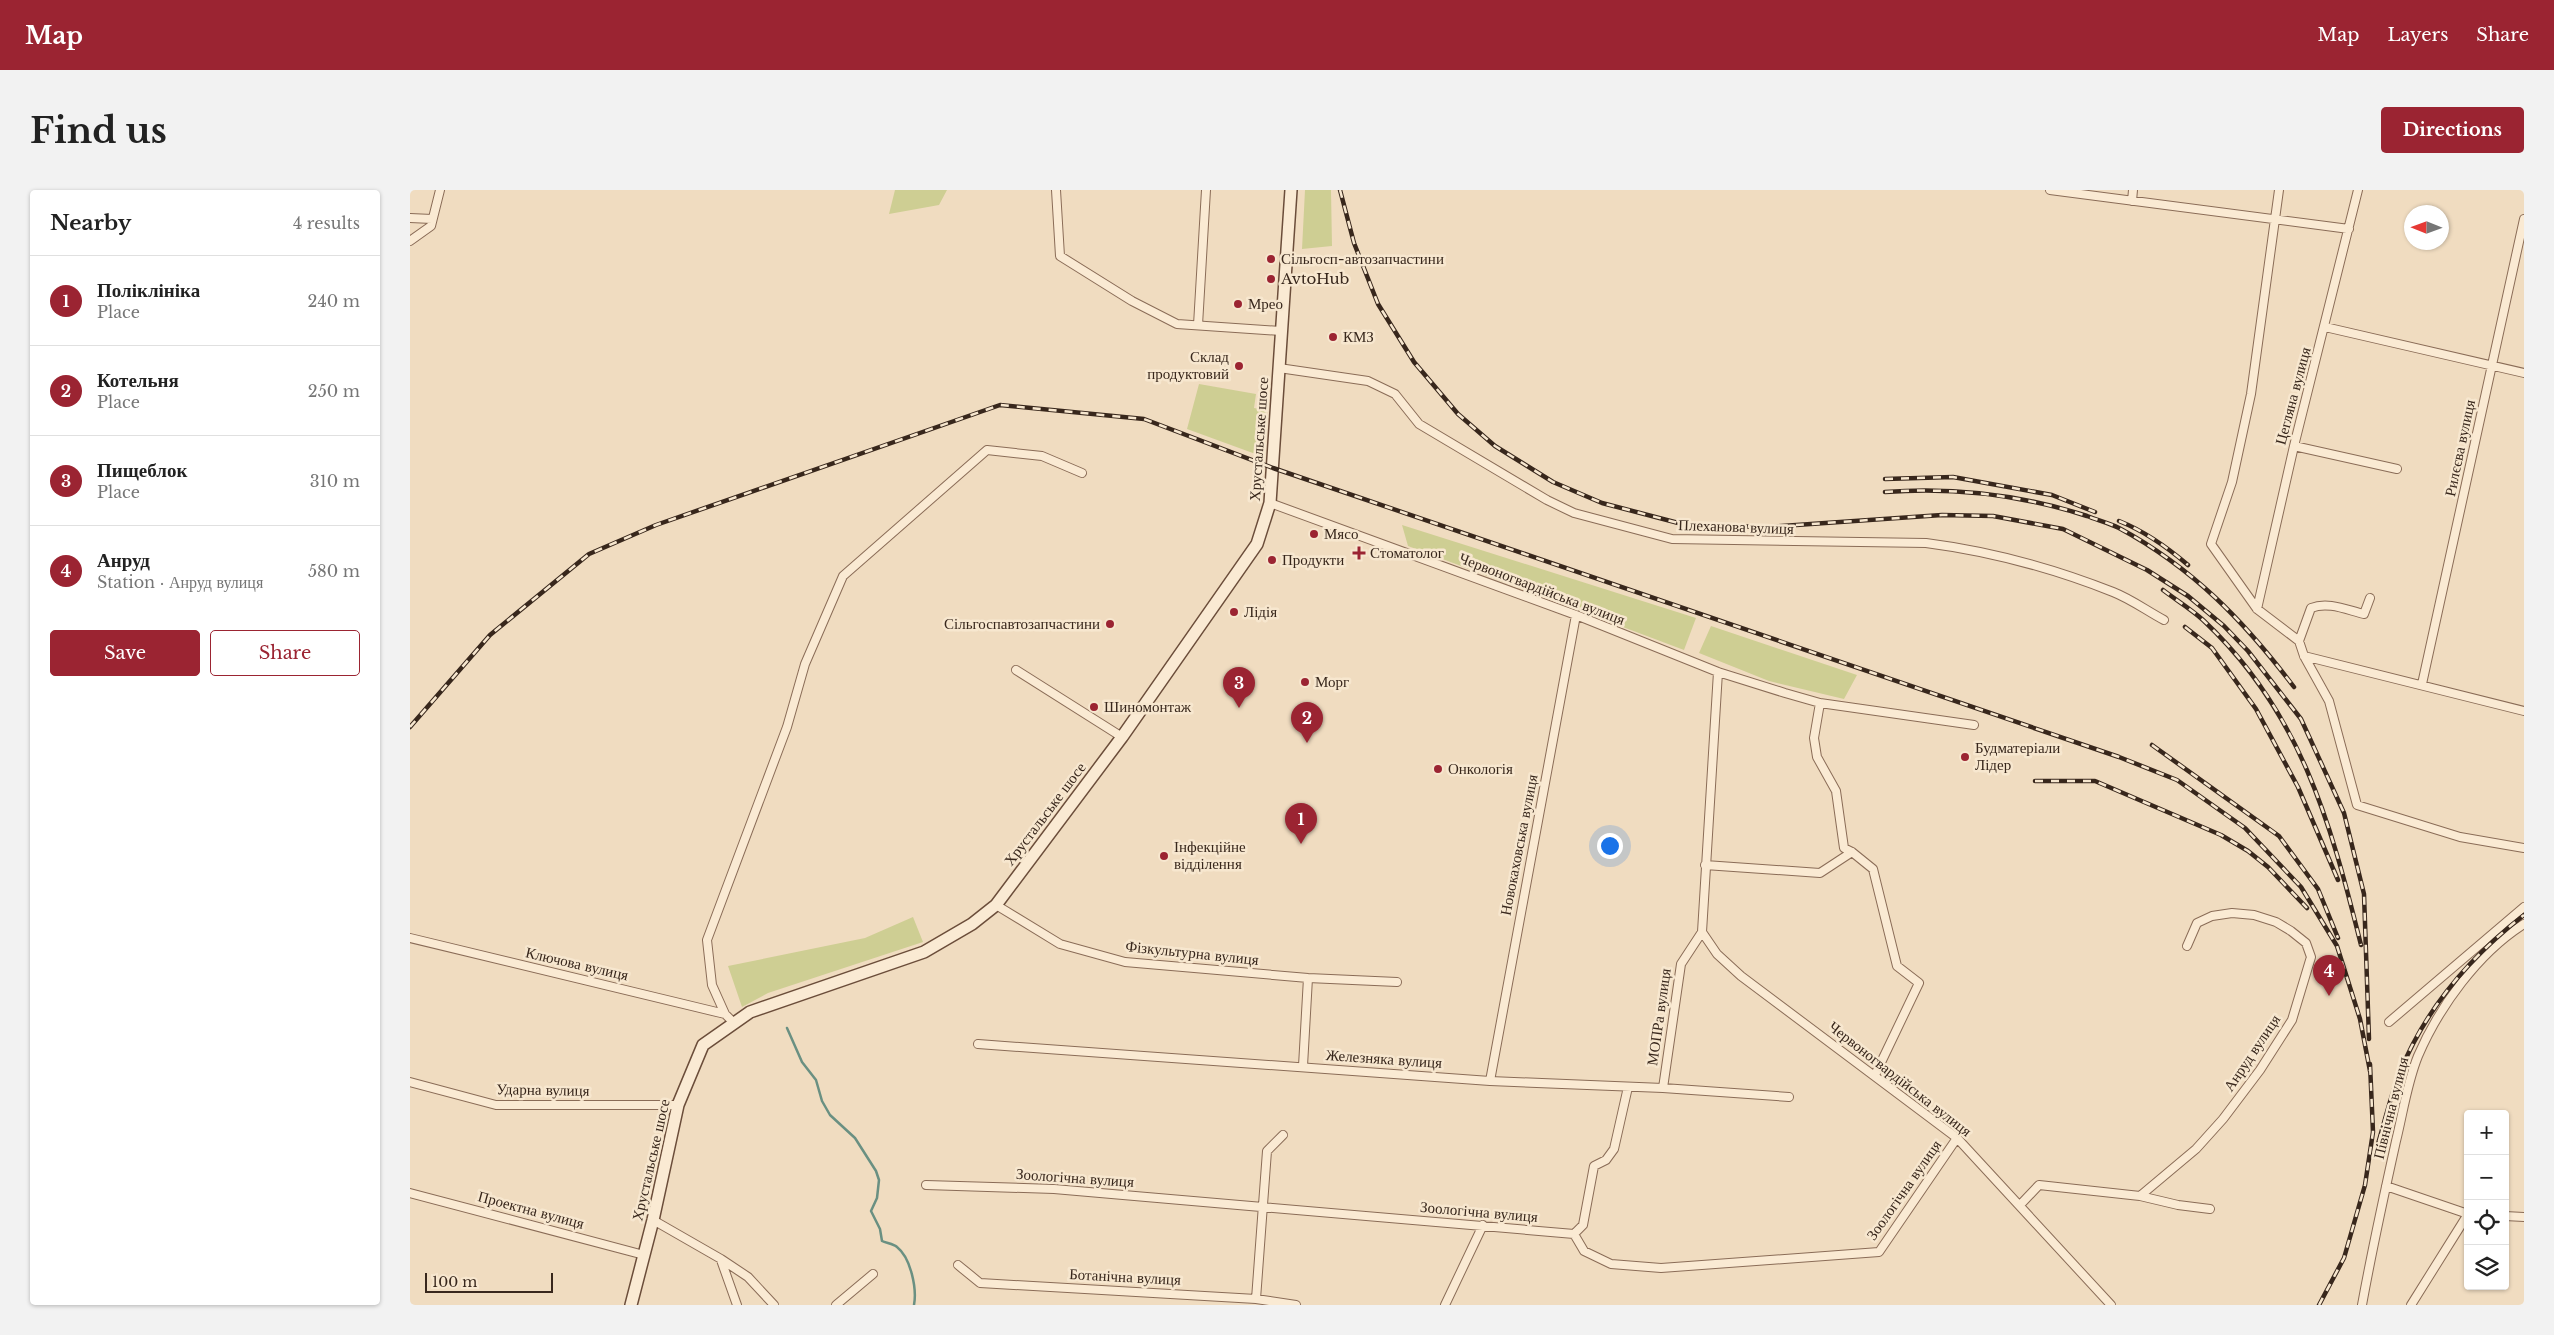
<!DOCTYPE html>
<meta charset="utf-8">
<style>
body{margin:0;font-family:"Libre Baskerville",serif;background:#f2f2f2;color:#222}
.controls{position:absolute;right:15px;bottom:15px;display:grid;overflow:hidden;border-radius:5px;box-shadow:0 1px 4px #0004}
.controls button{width:45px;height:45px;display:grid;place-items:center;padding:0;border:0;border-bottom:1px solid #e0e0e0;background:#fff;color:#222;font:25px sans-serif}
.compass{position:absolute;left:1994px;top:15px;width:45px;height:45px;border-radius:50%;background:#fff;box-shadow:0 1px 4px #0004;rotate:271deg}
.scale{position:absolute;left:15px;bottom:12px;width:128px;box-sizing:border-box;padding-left:5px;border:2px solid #38271c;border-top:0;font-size:14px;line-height:18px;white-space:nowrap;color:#38271c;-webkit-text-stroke:4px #f7e7cf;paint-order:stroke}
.you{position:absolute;left:1199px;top:655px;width:18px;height:18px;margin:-12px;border:4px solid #fff;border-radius:50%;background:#1a73e8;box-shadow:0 0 0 8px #1a73e833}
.badge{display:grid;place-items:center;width:32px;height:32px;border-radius:50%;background:#9b2432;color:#fff;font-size:16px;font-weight:700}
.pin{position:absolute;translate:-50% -41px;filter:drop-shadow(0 1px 2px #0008)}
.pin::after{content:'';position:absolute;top:26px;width:18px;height:15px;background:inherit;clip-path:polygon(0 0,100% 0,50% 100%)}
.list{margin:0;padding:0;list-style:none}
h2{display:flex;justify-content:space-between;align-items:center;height:65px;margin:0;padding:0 20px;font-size:21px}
h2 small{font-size:16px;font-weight:400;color:#767676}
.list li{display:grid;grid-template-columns:32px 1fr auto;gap:15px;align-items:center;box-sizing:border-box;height:90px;padding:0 20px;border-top:1px solid #e0e0e0}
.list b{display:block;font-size:19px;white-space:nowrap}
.list p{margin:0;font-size:16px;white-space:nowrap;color:#767676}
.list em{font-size:16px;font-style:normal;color:#767676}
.actions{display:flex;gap:10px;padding:15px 20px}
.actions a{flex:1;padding:11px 0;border:1px solid #9b2432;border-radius:5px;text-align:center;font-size:18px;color:#9b2432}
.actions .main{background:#9b2432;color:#fff}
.icon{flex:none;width:28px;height:28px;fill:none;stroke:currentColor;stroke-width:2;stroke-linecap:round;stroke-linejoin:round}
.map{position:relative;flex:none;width:2114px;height:1115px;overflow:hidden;border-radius:5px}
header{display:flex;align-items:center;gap:30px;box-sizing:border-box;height:70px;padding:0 25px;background:#9b2432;color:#fff}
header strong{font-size:24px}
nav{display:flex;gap:28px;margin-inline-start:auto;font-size:18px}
.intro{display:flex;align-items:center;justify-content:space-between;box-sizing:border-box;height:120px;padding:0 30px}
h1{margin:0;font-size:35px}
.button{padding:12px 22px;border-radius:5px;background:#9b2432;color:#fff;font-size:18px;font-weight:700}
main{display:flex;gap:30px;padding:0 30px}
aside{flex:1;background:#fff;border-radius:5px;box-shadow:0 1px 4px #0004}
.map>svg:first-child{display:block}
</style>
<header>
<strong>Map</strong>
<nav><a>Map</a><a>Layers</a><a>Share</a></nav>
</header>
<div class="intro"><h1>Find us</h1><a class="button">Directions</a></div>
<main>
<aside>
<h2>Nearby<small>4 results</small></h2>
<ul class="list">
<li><span class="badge">1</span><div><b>Поліклініка</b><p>Place</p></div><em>240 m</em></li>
<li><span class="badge">2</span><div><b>Котельня</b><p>Place</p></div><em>250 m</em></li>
<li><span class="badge">3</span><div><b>Пищеблок</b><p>Place</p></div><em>310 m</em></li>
<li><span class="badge">4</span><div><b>Анруд</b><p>Station · Анруд вулиця</p></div><em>580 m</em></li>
</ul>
<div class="actions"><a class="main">Save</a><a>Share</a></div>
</aside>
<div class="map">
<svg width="2114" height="1115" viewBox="0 0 2114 1115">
<rect width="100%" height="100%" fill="#f0dcc0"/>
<path fill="#cece93" d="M485,0h52l-8,15 -50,9z
M895,0h26l1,56 -30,3z
M789,194l57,10 -2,14 12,2 -5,46 -74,-27z
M992,335l294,93 -12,32 -276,-104z
M1301,436l146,49 -13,24 -75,-18 -70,-28z
M503,727l10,25 -155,51 -26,14 -14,-41 137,-28z"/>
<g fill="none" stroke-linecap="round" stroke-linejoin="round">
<path stroke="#6a9082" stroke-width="2.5" d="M377,838l15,34 14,18 6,21 8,14 25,23 21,33 3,9 -2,18 -6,13 9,18 2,12c4,2 12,3 15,6 14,11 20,42 17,58"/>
<defs>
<path id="street" d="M646,0l4,66 72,45 45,23 104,7
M1640,0l299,39
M1869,0l-28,204 -19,88 -21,62 46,65 42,32 5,15 25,45 28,104 103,32 64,11
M1722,11l1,-11
M0,28l22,1
M0,51l21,-15 9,-36
M788,135l8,-135
M1915,137l199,46
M869,178l89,13 27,13 24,30 128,76 27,13 98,26 254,4c62,8 129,26 187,49 18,7 34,19 51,28
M1884,256l103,23
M860,313l306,112 142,57 67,21 35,10 154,22
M1847,419l37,-163 64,-256
M1889,451l12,-33c17,-7 36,2 53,6l6,-16
M1894,466l220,55
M606,480l106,67
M2012,494l102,-465
M1410,513l-6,35 3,19 19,34 8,57 8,4 21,17 24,97 22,17 -44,92
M1295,675l115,8 32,-21
M586,715l64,39 65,18 183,16 89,4
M1292,742l15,22 24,22 216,162 154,167
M0,748l315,76 9,9
M315,824l-13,-29 -5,-45 80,-213 18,-63 38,-88 144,-126 55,6 40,17
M1979,832l135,-115
M568,854l512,37 173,7 126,9
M893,876l5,-88
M1080,891l86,-466
M0,892l86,23h182
M1253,898l18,-124 21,-32 16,-260
M516,995l128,4 520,45 10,17 27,13 50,4 218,-16 78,-114
M1976,996l82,28
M0,1003l234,62
M1730,1006l56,-47 27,-30 37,-49 32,-50 19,-63 -5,-14 -15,-12 -15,-9 -22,-7 -22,-2 -20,3 -15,7 -10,23
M1610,1015l19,-20 101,11 38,9 32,4
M2095,1026l19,1
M243,1030l68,39 27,18 26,28
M1164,1044l9,-9 11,-59 12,-6 8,-11 14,-62
M311,1070l16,45
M548,1075l22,18 276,16 40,6
M846,1109l11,-148 16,-16
M426,1115l37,-31
M1035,1115l38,-80
M1952,1115c10,-55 22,-110 34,-164 7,-28 11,-58 22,-85 21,-49 60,-103 106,-132
M2001,1115l57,-91"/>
<path id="secondary" d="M221,1115l22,-85 25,-115 25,-60 47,-33 174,-60 48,-28 24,-19 126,-168 135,-193 13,-41 21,-313"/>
</defs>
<use href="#street" stroke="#8a6c57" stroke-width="10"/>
<use href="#secondary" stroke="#6b4d3a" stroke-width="14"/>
<use href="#street" stroke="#faead3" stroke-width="8"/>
<use href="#secondary" stroke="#faead3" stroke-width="11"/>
<defs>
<path id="rail" d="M930,0l14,53 24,61 36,58 44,52 37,32 58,36 49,21 84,22 81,2 175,-12 51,1 70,13 84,41 41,26 36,30 24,25 53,68 43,94 20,81 5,145
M1475,289l68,-2 99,18 43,17
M1475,302c67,-5 137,3 202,24 10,4 22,7 32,12 74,40 125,93 175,159
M1709,331c25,10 48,26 69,44
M1753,400c13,10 28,19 40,30 97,91 127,200 158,325
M1775,437l27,21 44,61 42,78 40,93
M0,537l80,-92 99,-81 67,-29 344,-120 144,14 129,49 846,289 58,23 68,48 56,59 36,59 23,73 10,52
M1742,555l127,91 39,53 20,49
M1625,591h60l126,54 27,16 20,16 39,41
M1964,967c9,-28 15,-57 26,-85 26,-64 70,-115 124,-157
M1909,1115l25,-47 21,-73 8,-53 -3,-68"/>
</defs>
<use href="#rail" stroke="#38271c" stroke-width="4.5"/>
<use href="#rail" stroke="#f7e7cf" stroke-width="2.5" stroke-dasharray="8" stroke-linecap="butt"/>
</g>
<g fill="#9b2432" stroke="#f7e7cf" stroke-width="2">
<circle cx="861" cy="69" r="5"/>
<circle cx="861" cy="89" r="5"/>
<circle cx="828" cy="114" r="5"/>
<circle cx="923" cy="147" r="5"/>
<circle cx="829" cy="176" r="5"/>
<circle cx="904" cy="344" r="5"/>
<path d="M946.5 355.5h5v5h5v5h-5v5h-5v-5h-5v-5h5z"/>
<circle cx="862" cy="370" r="5"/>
<circle cx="824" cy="422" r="5"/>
<circle cx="700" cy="434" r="5"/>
<circle cx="895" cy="492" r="5"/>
<circle cx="684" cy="517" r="5"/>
<circle cx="1555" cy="567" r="5"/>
<circle cx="1028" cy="579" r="5"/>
<circle cx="754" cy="666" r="5"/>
</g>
<g text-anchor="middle" stroke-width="5" stroke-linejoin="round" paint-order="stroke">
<g font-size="15" fill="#38271c" stroke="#f7e7cf" text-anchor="start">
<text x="871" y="74">Сільгосп-автозапчастини</text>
<text x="871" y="94">AvtoHub</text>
<text x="838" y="119">Мрео</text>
<text x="933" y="152">КМЗ</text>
<text x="819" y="172" text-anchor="end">Склад<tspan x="819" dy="17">продуктовий</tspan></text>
<text x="914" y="349">Мясо</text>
<text x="960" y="368">Стоматолог</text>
<text x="872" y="375">Продукти</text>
<text x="834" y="427">Лідія</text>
<text x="690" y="439" text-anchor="end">Сільгоспавтозапчастини</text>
<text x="905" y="497">Морг</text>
<text x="694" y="522">Шиномонтаж</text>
<text x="1565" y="563">Будматеріали<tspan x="1565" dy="17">Лідер</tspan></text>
<text x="1038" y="584">Онкологія</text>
<text x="764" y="662">Інфекційне<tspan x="764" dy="17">відділення</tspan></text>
</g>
<g font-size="15" fill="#38271c" stroke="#f7e7cf">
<text transform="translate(1883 206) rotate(-75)" y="5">Цегляна вулиця</text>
<text transform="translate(849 249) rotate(-86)" y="5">Хрустальське шосе</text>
<text transform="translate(2050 258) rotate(-78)" y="5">Рилєєва вулиця</text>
<text transform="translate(1326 337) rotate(2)" y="5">Плеханова вулиця</text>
<text transform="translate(1132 399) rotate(21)" y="5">Червоногвардійська вулиця</text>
<text transform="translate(635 624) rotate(-53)" y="5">Хрустальське шосе</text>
<text transform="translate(1109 655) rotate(-79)" y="5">Новокаховська вулиця</text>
<text transform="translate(782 763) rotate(6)" y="5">Фізкультурна вулиця</text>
<text transform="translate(167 774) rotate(13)" y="5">Ключова вулиця</text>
<text transform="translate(1249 827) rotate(-82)" y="5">МОПРа вулиця</text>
<text transform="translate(1842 863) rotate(-56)" y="5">Анруд вулиця</text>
<text transform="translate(974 869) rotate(4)" y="5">Железняка вулиця</text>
<text transform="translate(1490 889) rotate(38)" y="5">Червоногвардійська вулиця</text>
<text transform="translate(133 900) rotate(1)" y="5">Ударна вулиця</text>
<text transform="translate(1981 918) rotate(-76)" y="5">Північна вулиця</text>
<text transform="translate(241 970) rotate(-77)" y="5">Хрустальське шосе</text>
<text transform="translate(665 988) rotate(4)" y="5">Зоологічна вулиця</text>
<text transform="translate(1494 1000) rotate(-55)" y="5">Зоологічна вулиця</text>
<text transform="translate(121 1020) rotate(15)" y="5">Проектна вулиця</text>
<text transform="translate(1069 1022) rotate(5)" y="5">Зоологічна вулиця</text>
<text transform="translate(715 1087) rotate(3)" y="5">Ботанічна вулиця</text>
</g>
</g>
</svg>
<div class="controls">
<button>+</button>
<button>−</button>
<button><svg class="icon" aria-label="locate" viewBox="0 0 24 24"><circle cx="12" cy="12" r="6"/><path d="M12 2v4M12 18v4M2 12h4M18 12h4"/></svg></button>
<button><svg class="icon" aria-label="layers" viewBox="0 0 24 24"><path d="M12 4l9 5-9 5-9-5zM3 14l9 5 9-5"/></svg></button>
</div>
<svg class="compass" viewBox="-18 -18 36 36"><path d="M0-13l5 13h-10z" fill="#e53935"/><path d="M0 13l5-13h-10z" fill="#767676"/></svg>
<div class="scale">100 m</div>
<div class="you"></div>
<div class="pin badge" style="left:891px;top:654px">1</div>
<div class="pin badge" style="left:897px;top:553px">2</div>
<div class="pin badge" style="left:829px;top:518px">3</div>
<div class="pin badge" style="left:1919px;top:806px">4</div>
</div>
</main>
